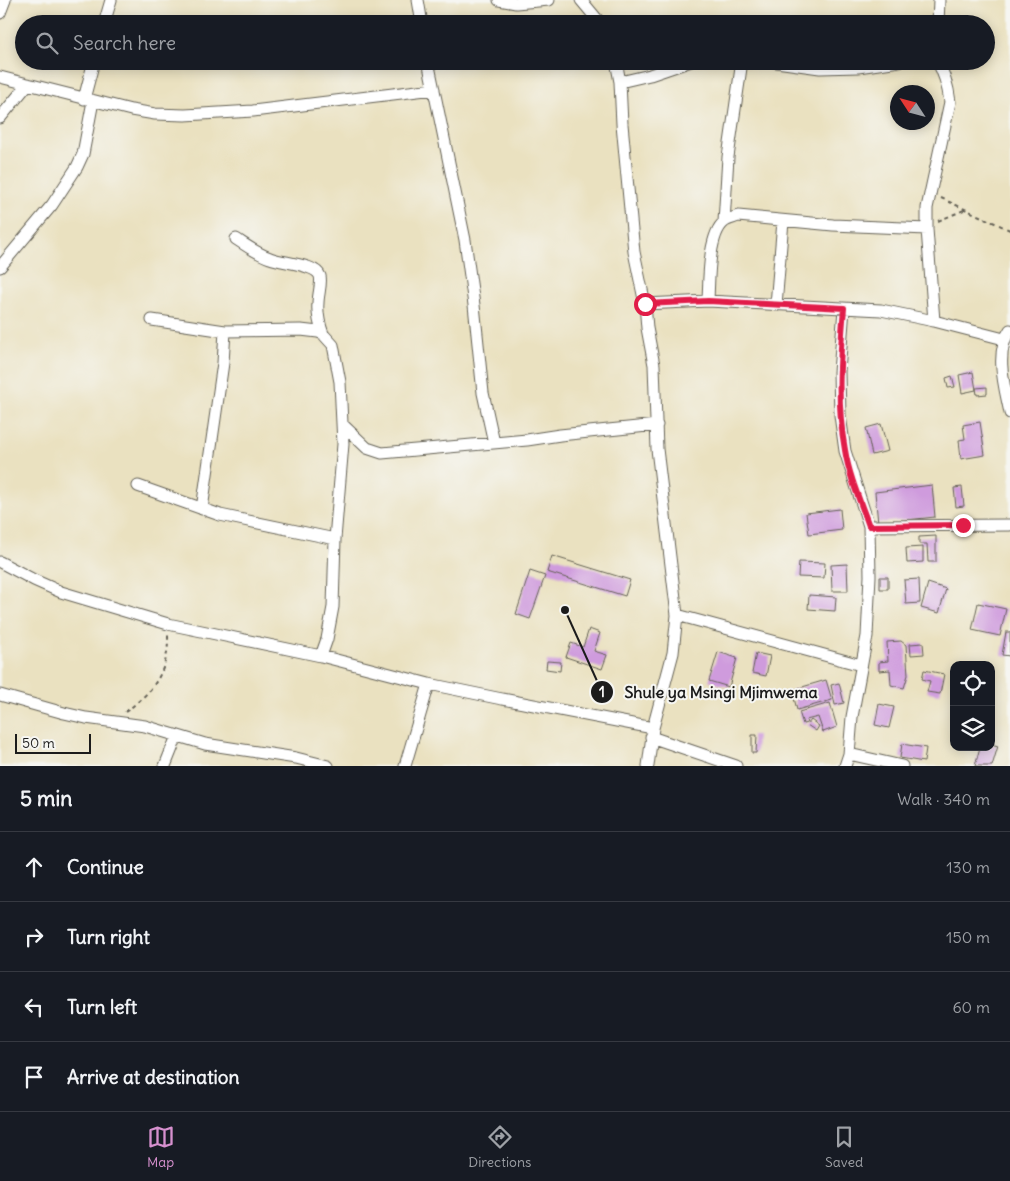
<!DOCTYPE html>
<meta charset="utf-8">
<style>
body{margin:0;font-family:Delius,sans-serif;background:#242831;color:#f1f3f6}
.controls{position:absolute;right:15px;bottom:15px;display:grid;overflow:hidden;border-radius:10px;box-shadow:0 2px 12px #0003}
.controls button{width:45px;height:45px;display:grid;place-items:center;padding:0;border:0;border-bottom:1px solid #363941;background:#171b24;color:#f1f3f6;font:25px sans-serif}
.compass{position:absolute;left:890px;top:85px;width:45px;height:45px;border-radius:50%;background:#171b24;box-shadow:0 2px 12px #0003;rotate:306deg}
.scale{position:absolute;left:15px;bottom:12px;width:76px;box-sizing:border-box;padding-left:5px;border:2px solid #1c1c1c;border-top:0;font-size:14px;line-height:18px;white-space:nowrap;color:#1c1c1c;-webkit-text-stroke:4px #f6f6f2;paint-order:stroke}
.stop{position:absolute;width:15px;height:15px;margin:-11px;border:4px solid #e11d48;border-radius:50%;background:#fff}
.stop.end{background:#e11d48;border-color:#fff;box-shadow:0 1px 5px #0008}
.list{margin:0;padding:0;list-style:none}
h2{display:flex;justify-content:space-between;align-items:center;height:65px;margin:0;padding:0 20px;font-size:21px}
h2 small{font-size:16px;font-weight:400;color:#9ea1a6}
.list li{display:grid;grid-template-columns:32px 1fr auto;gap:15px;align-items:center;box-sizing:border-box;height:70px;padding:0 20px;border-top:1px solid #363941}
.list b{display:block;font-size:19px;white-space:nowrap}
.list em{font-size:16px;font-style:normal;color:#9ea1a6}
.icon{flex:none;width:28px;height:28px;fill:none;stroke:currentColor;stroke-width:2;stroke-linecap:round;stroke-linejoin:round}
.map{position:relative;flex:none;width:1010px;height:766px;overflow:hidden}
.search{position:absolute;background:#171b24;box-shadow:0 2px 12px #0003;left:15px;right:15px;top:15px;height:55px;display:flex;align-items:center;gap:12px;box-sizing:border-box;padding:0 18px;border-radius:28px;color:#9ea1a6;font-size:19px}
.sheet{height:345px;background:#171b24}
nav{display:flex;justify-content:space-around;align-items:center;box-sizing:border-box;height:70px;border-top:1px solid #363941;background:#171b24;font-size:14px;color:#9ea1a6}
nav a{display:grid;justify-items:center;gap:2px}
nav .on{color:#d690ce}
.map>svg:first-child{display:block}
</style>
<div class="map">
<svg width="1010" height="766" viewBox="0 0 1010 766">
<rect width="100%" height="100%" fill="#f6f6f2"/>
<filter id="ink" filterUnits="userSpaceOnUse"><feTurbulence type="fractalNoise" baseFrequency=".02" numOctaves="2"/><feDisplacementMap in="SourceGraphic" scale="10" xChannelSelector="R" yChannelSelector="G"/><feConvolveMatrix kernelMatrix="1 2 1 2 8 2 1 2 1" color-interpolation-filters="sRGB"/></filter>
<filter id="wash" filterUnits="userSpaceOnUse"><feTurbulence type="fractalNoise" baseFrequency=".0096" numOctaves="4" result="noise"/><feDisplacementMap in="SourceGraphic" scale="20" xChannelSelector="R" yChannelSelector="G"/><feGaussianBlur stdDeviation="1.12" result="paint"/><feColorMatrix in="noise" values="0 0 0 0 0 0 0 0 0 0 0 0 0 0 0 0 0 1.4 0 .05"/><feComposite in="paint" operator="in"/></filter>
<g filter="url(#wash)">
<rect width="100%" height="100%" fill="#eae1c0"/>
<g id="blocks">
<path fill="#cf9bdd" d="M973,372l3,18 -14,3 -3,-18z
M952,376l3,11 -7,1 -2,-10z
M987,387v7l-10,1 -1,-7z
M980,422l5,33 -24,4 -2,-19 6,-1 -2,-14z
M881,424l7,27 -16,4 -6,-27z
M932,485l3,32 -57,6 -3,-31z
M962,487l2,19 -8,1 -2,-19z
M840,509l2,21 -33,4 -3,-21z
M936,536v26h-8l-1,-18h-8v-7z
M923,547v15l-16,1 -1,-15z
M552,556l78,24 -5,16 -78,-24z
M799,562l26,1 -1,15 -26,-1z
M847,564l1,27h-16l-1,-26z
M530,571l15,5 -15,43 -14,-5z
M880,577h8v12h-8z
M919,579l1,24 -14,1 -2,-24z
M928,583l18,6 -7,24 -18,-5z
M809,595l27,2 -1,14 -27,-2z
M978,603l28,6 -6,27 -28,-6z
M589,629l11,4 -6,18 13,4 -5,14 -36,-12 5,-14 12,4z
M1006,632h4v24l-8,-1z
M901,641l5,4 2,30 -4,13 -13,-3 -1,-15 -11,1v-9l9,-1 -1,-19z
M923,643l1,11 -13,1 -1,-11z
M718,652l19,6 -8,29 -20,-6z
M756,653l14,3 -4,20 -14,-3z
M547,661l14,1 -1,9 -14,-2z
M924,670l20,4 -4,20 -13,-2 3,-11 -8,-2z
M826,680l6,20 -35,10 -5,-20z
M839,683l5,20 -9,2 -4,-20z
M830,703l7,24 -14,5 -5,-15 -12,3 1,3 -4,1 -4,-12z
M879,704l15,3 -5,21 -14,-3z
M811,720l8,6 -3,5 -9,-6z
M752,735h5l-1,18h-4z
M902,744l24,4 -2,14 -24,-4z
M991,744l7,2 -6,20h-17l5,-19h11z"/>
</g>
</g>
<g filter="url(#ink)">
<use href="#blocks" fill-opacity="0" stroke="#646155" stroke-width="1"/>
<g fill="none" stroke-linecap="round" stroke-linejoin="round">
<defs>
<path id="minor" d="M418,0l4,24
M499,0l17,3 33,-3
M581,0l20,24
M0,13l5,-13
M104,24l7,-24
M938,24l1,-24
M428,61l37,179 9,65 9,88 11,50
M616,61l4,21 2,42 12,128 11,52 2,24 7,37 3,84 20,166 -4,38 -20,75 -5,38
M769,61l51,7 38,-1 41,-6
M0,77l131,33 24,4 30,1 68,-4 181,-22
M620,82l30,-7 41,-14
M84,99l10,-38
M0,118l28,-34
M724,222l4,-65 14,-96
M236,239c11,7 22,15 34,19 12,5 46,6 50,18 2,7 -2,19 -2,27 -1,11 1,20 5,31
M0,267l52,-62 25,-38 6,-13 10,-53
M708,301c1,-19 0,-66 16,-79 3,-3 10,-4 14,-6l95,9 94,4
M645,304l63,-3 173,9 53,11 70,18
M776,305l7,-84
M844,309l-5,63 1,43 5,36 24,75 1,50 -3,60 -15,81 -3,37 -4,12
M152,320l73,11 76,-1 17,2 5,2 10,11 7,37 3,62 -8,95 -2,68 -6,32 -6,17
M934,321l-7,-92v-21l23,-106c-2,-16 -5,-28 -13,-41
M1010,330c-16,23 -5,58 0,83
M343,425l24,23 15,5 145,-13 33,-5 97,-10
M138,486l82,29 115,24
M202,509l21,-146 2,-32
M869,526l141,-1
M0,562l34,18 27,12 107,32 153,32 108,28 68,14 156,30
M677,615l184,50
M0,695l64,18 22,5 59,8 60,18 91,14 32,8
M651,737l85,29
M849,754l53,12
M165,766l12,-30
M405,766l24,-82"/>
</defs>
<use href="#minor" stroke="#646155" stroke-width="13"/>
<path stroke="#646155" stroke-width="2" stroke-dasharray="4 4" stroke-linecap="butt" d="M941,198l69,32
M938,221l26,-11
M125,712c28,-20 44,-41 43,-77"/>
<use href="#minor" stroke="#fff" stroke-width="11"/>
</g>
</g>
<g fill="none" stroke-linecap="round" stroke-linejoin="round" filter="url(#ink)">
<path stroke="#e11d48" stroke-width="6" d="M645,304l63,-3 136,7c-4,48 -8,94 1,142 4,26 15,51 24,76l94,-1"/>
</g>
<path fill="none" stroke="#1c1c1c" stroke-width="2" d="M565 610L602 692"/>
<g fill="#1c1c1c" stroke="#f6f6f2" stroke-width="2">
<circle cx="565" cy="610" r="5"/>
<circle cx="602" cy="692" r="12"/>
</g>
<g font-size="15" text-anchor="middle" font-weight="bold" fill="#fff">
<text x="602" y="697">1</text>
</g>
<g font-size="16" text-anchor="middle" font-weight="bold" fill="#1c1c1c" stroke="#f6f6f2" stroke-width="4" stroke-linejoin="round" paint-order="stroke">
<text x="721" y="698">Shule ya Msingi Mjimwema</text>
</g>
</svg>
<div class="controls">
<button><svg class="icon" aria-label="locate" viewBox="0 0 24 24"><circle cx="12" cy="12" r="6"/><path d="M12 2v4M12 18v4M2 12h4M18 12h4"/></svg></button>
<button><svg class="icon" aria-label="layers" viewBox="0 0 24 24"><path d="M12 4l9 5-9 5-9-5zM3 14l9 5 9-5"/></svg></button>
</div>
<svg class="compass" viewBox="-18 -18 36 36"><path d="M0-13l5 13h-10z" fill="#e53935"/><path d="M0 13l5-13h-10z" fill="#9ea1a6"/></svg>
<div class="scale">50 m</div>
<div class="stop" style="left:645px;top:304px"></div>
<div class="stop end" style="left:963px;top:525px"></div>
<div class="search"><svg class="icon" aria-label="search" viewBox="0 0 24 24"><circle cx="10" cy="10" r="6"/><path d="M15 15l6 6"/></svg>Search here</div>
</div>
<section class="sheet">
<h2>5 min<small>Walk · 340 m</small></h2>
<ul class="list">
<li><svg class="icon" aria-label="ahead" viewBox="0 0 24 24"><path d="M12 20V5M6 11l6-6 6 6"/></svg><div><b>Continue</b></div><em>130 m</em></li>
<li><svg class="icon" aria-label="right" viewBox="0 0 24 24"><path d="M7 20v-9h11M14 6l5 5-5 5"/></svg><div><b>Turn right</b></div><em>150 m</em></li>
<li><svg class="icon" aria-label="left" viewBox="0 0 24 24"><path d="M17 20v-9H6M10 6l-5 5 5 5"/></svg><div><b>Turn left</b></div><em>60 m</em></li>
<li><svg class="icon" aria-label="arrive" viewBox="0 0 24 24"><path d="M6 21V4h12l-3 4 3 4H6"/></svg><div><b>Arrive at destination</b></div></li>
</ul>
</section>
<nav>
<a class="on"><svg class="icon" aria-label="map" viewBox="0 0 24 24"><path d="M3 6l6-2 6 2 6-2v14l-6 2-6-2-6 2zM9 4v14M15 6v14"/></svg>Map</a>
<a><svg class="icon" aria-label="directions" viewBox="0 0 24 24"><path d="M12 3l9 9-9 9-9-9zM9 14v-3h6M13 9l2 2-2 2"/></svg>Directions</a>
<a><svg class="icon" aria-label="saved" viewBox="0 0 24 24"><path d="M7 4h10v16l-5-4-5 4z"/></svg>Saved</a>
</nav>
